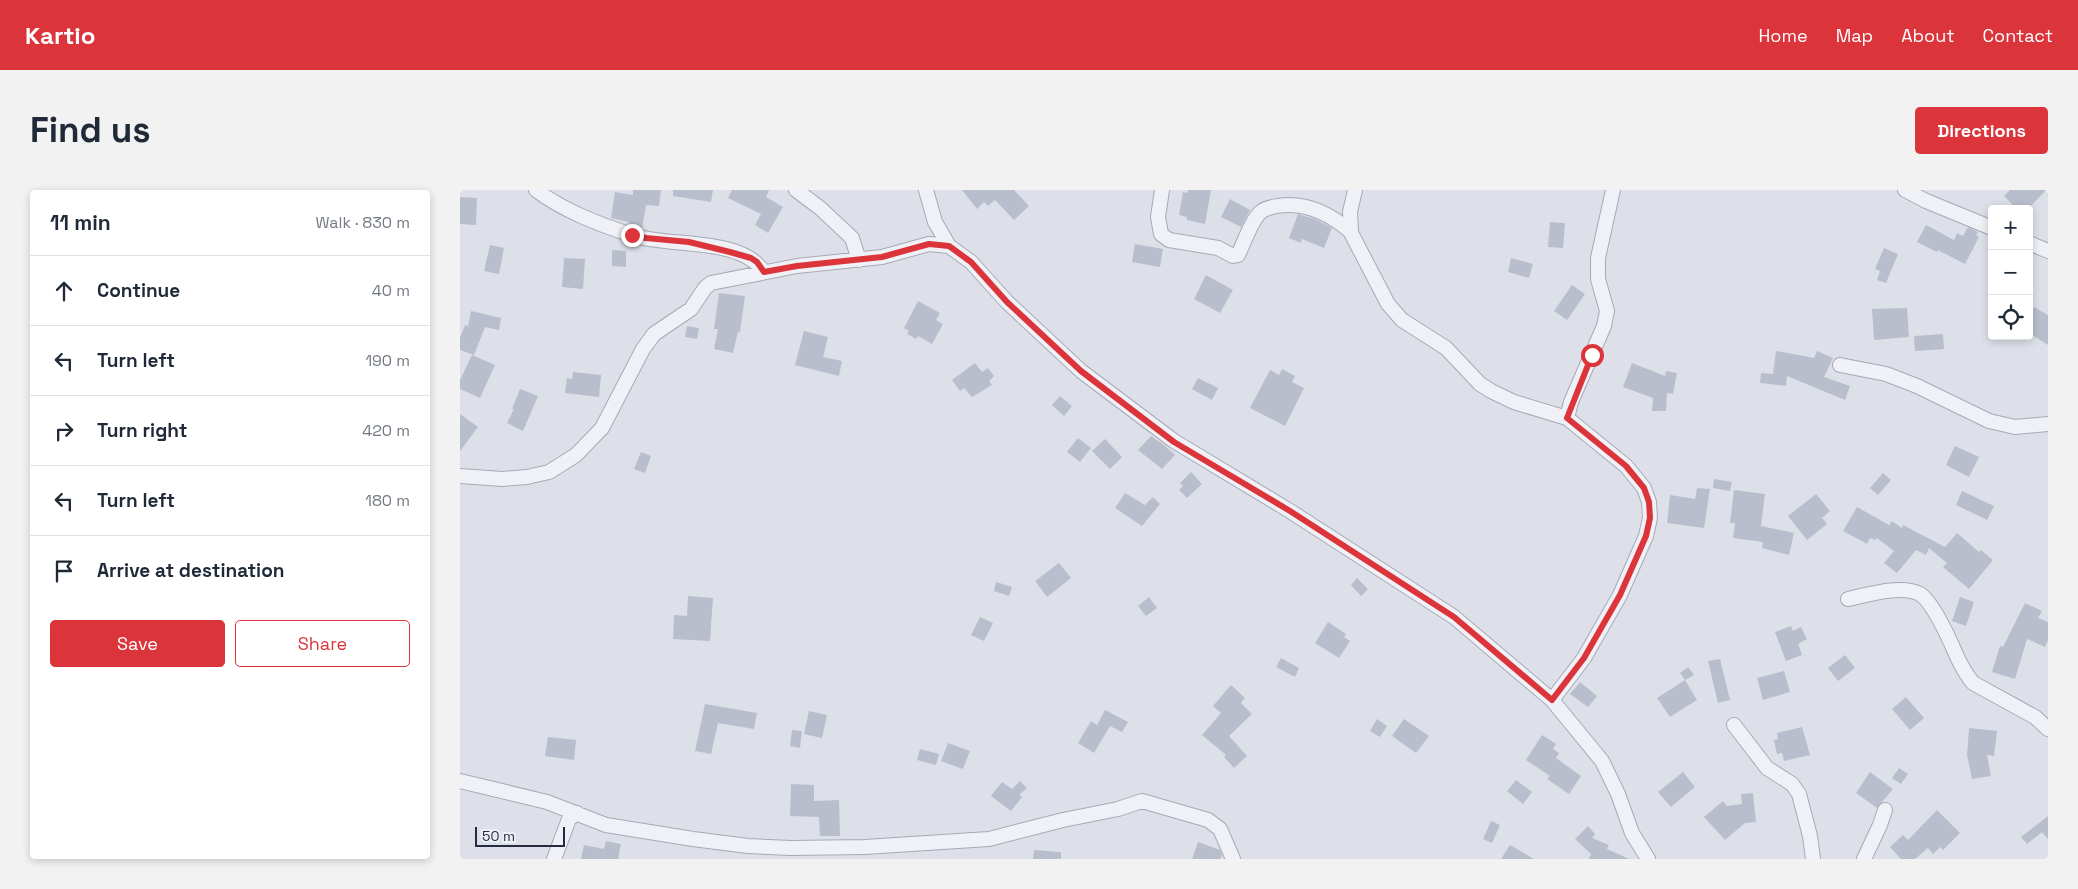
<!DOCTYPE html>
<meta charset="utf-8">
<style>
body{margin:0;font-family:"Space Grotesk",sans-serif;background:#f2f2f3;color:#1f2937}
.controls{position:absolute;right:15px;top:15px;display:grid;overflow:hidden;border-radius:5px;box-shadow:0 2px 8px #0003}
.controls button{width:45px;height:45px;display:grid;place-items:center;padding:0;border:0;border-bottom:1px solid #e0e1e3;background:#fff;color:#1f2937;font:25px sans-serif}
.scale{position:absolute;left:15px;bottom:12px;width:90px;box-sizing:border-box;padding-left:5px;border:2px solid #252c40;border-top:0;font-size:14px;line-height:18px;white-space:nowrap;color:#252c40;-webkit-text-stroke:4px #eceff6;paint-order:stroke}
.stop{position:absolute;width:15px;height:15px;margin:-11px;border:4px solid #db343a;border-radius:50%;background:#fff}
.stop.end{background:#db343a;border-color:#fff;box-shadow:0 1px 5px #0008}
.list{margin:0;padding:0;list-style:none}
h2{display:flex;justify-content:space-between;align-items:center;height:65px;margin:0;padding:0 20px;font-size:21px}
h2 small{font-size:16px;font-weight:400;color:#747a83}
.list li{display:grid;grid-template-columns:32px 1fr auto;gap:15px;align-items:center;box-sizing:border-box;height:70px;padding:0 20px;border-top:1px solid #e0e1e3}
.list b{display:block;font-size:19px;white-space:nowrap}
.list em{font-size:16px;font-style:normal;color:#747a83}
.actions{display:flex;gap:10px;padding:15px 20px}
.actions a{flex:1;padding:11px 0;border:1px solid #db343a;border-radius:5px;text-align:center;font-size:18px;color:#db343a}
.actions .main{background:#db343a;color:#fff}
.icon{flex:none;width:28px;height:28px;fill:none;stroke:currentColor;stroke-width:2;stroke-linecap:round;stroke-linejoin:round}
.map{position:relative;flex:none;width:1588px;height:669px;overflow:hidden;border-radius:5px}
header{display:flex;align-items:center;gap:30px;box-sizing:border-box;height:70px;padding:0 25px;background:#db343a;color:#fff}
header strong{font-size:24px}
nav{display:flex;gap:28px;margin-inline-start:auto;font-size:18px}
.intro{display:flex;align-items:center;justify-content:space-between;box-sizing:border-box;height:120px;padding:0 30px}
h1{margin:0;font-size:35px}
.button{padding:12px 22px;border-radius:5px;background:#db343a;color:#fff;font-size:18px;font-weight:700}
main{display:flex;gap:30px;padding:0 30px}
aside{flex:1;background:#fff;border-radius:5px;box-shadow:0 2px 8px #0003}
.map>svg:first-child{display:block}
</style>
<header>
<strong>Kartio</strong>
<nav><a>Home</a><a>Map</a><a>About</a><a>Contact</a></nav>
</header>
<div class="intro"><h1>Find us</h1><a class="button">Directions</a></div>
<main>
<aside>
<h2>11 min<small>Walk · 830 m</small></h2>
<ul class="list">
<li><svg class="icon" aria-label="ahead" viewBox="0 0 24 24"><path d="M12 20V5M6 11l6-6 6 6"/></svg><div><b>Continue</b></div><em>40 m</em></li>
<li><svg class="icon" aria-label="left" viewBox="0 0 24 24"><path d="M17 20v-9H6M10 6l-5 5 5 5"/></svg><div><b>Turn left</b></div><em>190 m</em></li>
<li><svg class="icon" aria-label="right" viewBox="0 0 24 24"><path d="M7 20v-9h11M14 6l5 5-5 5"/></svg><div><b>Turn right</b></div><em>420 m</em></li>
<li><svg class="icon" aria-label="left" viewBox="0 0 24 24"><path d="M17 20v-9H6M10 6l-5 5 5 5"/></svg><div><b>Turn left</b></div><em>180 m</em></li>
<li><svg class="icon" aria-label="arrive" viewBox="0 0 24 24"><path d="M6 21V4h12l-3 4 3 4H6"/></svg><div><b>Arrive at destination</b></div></li>
</ul>
<div class="actions"><a class="main">Save</a><a>Share</a></div>
</aside>
<div class="map">
<svg width="1588" height="669" viewBox="0 0 1588 669">
<rect width="100%" height="100%" fill="#dde0e8"/>
<path fill="#b9becc" d="M173,0h28l-2,16 -13,-1 -4,24 -14,-4 1,-3 -18,-4 4,-26 18,3z
M213,0h40l-2,12 -38,-6z
M272,0h37l-3,7 17,10 -15,26 -13,-8 6,-11 -33,-16z
M502,0h52l15,16 -15,14 -19,-20 -7,6 -4,-4 -7,7z
M728,0h23l-6,34 -18,-4v-3l-8,-2 4,-23 4,1z
M1550,0h36l-18,19h-11l-13,-13z
M0,7l17,1 -1,27 -16,-1z
M770,9l20,11 -9,17 -20,-10z
M838,24l17,5 17,9 -8,20 -22,-9 -1,4 -12,-5z
M1090,32l15,1 -2,25 -15,-1z
M1466,35l28,15 3,-7 6,3 5,-9 10,5 -2,3 3,2 -14,27 -27,-14 -1,2 -20,-10z
M675,54l28,5 -3,18 -28,-5z
M30,55l14,3 -5,26 -15,-3z
M1424,58l14,6 -12,29 -9,-3 3,-9 -5,-2z
M152,60l14,1v16l-14,-1z
M104,68l21,1 -2,30 -21,-2z
M1051,68l22,6 -4,14 -21,-6z
M746,85l27,15 -13,23 -26,-14z
M1112,95l13,9 -18,26 -13,-9z
M259,103l26,3 -5,36h-2l-5,21 -19,-4 4,-20h-4z
M458,111l22,12 -4,7 7,4 -11,20 -14,-8 -2,3 -9,-5 2,-3 -5,-3z
M1574,117l14,8v30l-19,-12v-19z
M1447,118l2,29 -35,3 -2,-31z
M11,121l30,7 -2,12 -14,-3 -11,28 -14,-5v-12l5,-13 3,1z
M227,136l12,2 -2,11 -12,-2z
M344,141l24,6 -5,20 19,4 -3,15 -44,-11z
M1483,144l1,15 -29,2 -1,-15z
M1316,161l38,7 3,-7 16,7 -9,19 26,9 -5,14 -58,-24 -1,10 -26,-3 1,-10 12,1z
M12,165l23,10 -15,33 -20,-9v-9z
M515,173l7,9 6,-4 6,8 -5,5 3,4 -20,12 -8,-9 -4,3 -8,-11z
M1172,173l33,13 1,-5 11,2 -4,21 -6,-1 -1,18h-14l1,-13 -30,-11z
M822,179l13,7 -3,6 12,6 -19,38 -35,-18 20,-38 9,5z
M113,182l28,3 -2,22 -34,-4 2,-15 5,1z
M738,188l20,10 -6,12 -20,-11z
M60,199l18,7 -15,35 -16,-8 7,-14h-2z
M600,206l12,10 -8,10 -12,-11z
M0,224l18,13 -18,24z
M691,246l13,9 11,10 -13,14 -24,-19z
M618,248l13,10 -11,14 -13,-10z
M645,249l17,18 -12,12 -18,-18z
M1495,256l24,11 -10,20 -23,-12z
M181,262l10,4 -6,17 -11,-4z
M731,282l11,12 -15,14 -8,-8 4,-4 -3,-3z
M1423,283l8,7 -13,15 -8,-7z
M1254,289l18,3 -2,9 -17,-3z
M1237,298l13,1 -6,39 -37,-5 3,-28 25,4z
M1274,300l31,4 -4,32 33,7 -5,22 -27,-7 1,-6 -30,-4 2,-15h-5z
M1502,301l32,15 -7,14 -31,-15z
M665,303l20,12 8,-8 7,7 -18,22 -27,-18z
M1356,304l14,17 -8,7 5,6 -20,16 -19,-24z
M1397,317l32,18 3,-4 10,7 1,-3 42,22 12,-14 22,19 2,-2 12,10 -24,29 -26,-22 4,-4 -18,-15 -3,7 -10,-5 -19,23 -13,-10 10,-12 -17,-13 -2,2 -5,-2 -3,6 -24,-13z
M599,373l12,15 -24,19 -12,-16z
M897,388l11,11 -7,7 -10,-11z
M536,392l16,5 -3,9 -15,-5z
M228,406l25,2 -3,43 -37,-2 1,-24 13,1z
M689,407l8,11 -11,8 -8,-10z
M1500,407l14,5 -8,24 -14,-5z
M1565,413l17,8 -4,7 10,4v18l-3,7 -18,-8 -12,40 -23,-7 8,-26 3,1z
M520,427l13,6 -9,18 -13,-6z
M868,432l18,12 -2,3 6,4 -11,17 -24,-15z
M1331,436l2,5 8,-4 6,12 -9,5 4,11 -16,6 -11,-29z
M1385,465l10,13 -17,13 -10,-13z
M821,468l18,10 -4,9 -19,-10z
M1260,469l10,41 -12,3 -10,-42z
M1228,477l6,8 -9,5 12,20 -27,17 -13,-19 28,-18 -5,-7z
M1324,481l6,21 -27,8 -6,-22z
M1120,492l17,14 -9,11 -18,-13z
M771,495l14,13 -4,5 11,11 -23,22 18,20 -13,12 -10,-11 2,-2 -24,-20 19,-22 -8,-7z
M1446,507l18,21 -14,12 -18,-21z
M245,514l52,9 -3,16 -36,-6 -7,31 -16,-3z
M645,520l23,12 -6,10 -12,-6 -16,27 -16,-10 13,-22 6,4z
M349,521l18,4 -5,23 -18,-4z
M917,529l10,7 -7,11 -10,-6z
M944,529l25,17 -13,17 -24,-17z
M1342,537l8,28 -26,6 -2,-8 -5,1 -3,-14 4,-1 -1,-6z
M1509,538l28,3 -3,25 -7,-1 4,21 -19,3 -5,-24z
M332,540l10,1 -2,17 -10,-2z
M1082,545l14,9 -3,5 6,4 -3,5 25,18 -12,18 -22,-15 3,-3 -24,-16z
M88,547l28,3 -2,20 -29,-4z
M488,553l22,8 -7,18 -22,-8z
M460,559l19,5 -3,11 -19,-5z
M1439,578l9,6 -7,10 -9,-6z
M1223,582l12,15 -24,20 -13,-15z
M1410,582l23,17 -16,19 -21,-15z
M1056,590l16,12 -9,12 -16,-13z
M560,591l7,7 -8,7 3,2 -11,14 -20,-15 11,-14 10,7z
M331,594l23,1v16l25,-1 1,36h-20l-1,-19 -29,-1z
M1293,603l3,29 -11,1 -20,17 -21,-23 19,-16 4,5 15,-2 -1,-10z
M1477,620l23,23 -17,17 -3,-3 -7,7 -5,-6 -13,11h-14l-11,-12 13,-12 5,5z
M1588,626v23l-6,-7 -15,12 -6,-7z
M1031,631l9,4 -8,18 -9,-4z
M1128,636l7,8 -3,4 17,7 -2,4 22,10h-40l2,-5 -16,-15z
M146,651l15,3 -3,15h-37l3,-14 20,4z
M738,652l22,8 2,5 -2,4h-28z
M1050,655l24,14h-33z
M574,660l27,2v7h-28z"/>
<g fill="none" stroke-linecap="round" stroke-linejoin="round">
<defs>
<path id="minor" d="M76,0c28,21 62,34 96,45 37,13 108,1 132,37
M336,0l24,18 32,30 7,22
M466,0l9,32 14,24 22,16 36,40 74,69 93,70 116,70 164,106 98,83 50,61 16,33 14,39 16,26
M702,0l-4,27 3,17 8,6 49,8 15,8 5,-1c6,-12 14,-37 24,-44 4,-3 10,-4 15,-5 28,-5 52,7 73,25l38,73 14,16 44,28 34,36 11,7 23,11 53,16 59,48 18,22 5,14 1,16 -4,18 -26,59 -36,63 -32,42
M1445,0l21,11 66,27
M891,41l-1,-19 5,-22
M1569,53l19,8
M1380,175l46,9 31,12 72,35 26,6 33,-3
M1107,228l4,-16 33,-76 3,-15 -9,-32v-21l15,-68
M0,286l42,3 25,-2 22,-5 27,-17 26,-27 41,-79 11,-15 37,-25 14,-21 6,-5 86,-17 85,-9 47,-13 20,2
M1388,409c19,-4 53,-15 72,-5 11,7 25,36 31,49 6,14 12,28 22,40l62,34 13,12
M1274,535l33,43 25,16 7,10 11,42 3,23
M0,591l87,21 59,23 87,14 55,7 43,2 74,-1 124,-8 74,-19 55,-11 24,-8 66,19 12,9 13,30
M94,669l15,-40 8,-6
M1404,669l16,-34 5,-15"/>
</defs>
<use href="#minor" stroke="#a6aab6" stroke-width="16"/>
<use href="#minor" stroke="#f0f1f6" stroke-width="14"/>
</g>
<g fill="none" stroke-linecap="round" stroke-linejoin="round">
<path stroke="#db343a" stroke-width="6" d="M172,45l14,3 43,4 41,10 21,6 6,4 7,10 33,-6 85,-9 47,-13 20,2 22,16 36,40 74,69 93,71 116,69 164,106 98,83 32,-42 36,-63 26,-59 4,-18 -1,-16 -5,-14 -18,-22 -59,-48 25,-63"/>
</g>
</svg>
<div class="controls">
<button>+</button>
<button>−</button>
<button><svg class="icon" aria-label="locate" viewBox="0 0 24 24"><circle cx="12" cy="12" r="6"/><path d="M12 2v4M12 18v4M2 12h4M18 12h4"/></svg></button>
</div>
<div class="scale">50 m</div>
<div class="stop" style="left:1132px;top:165px"></div>
<div class="stop end" style="left:172px;top:45px"></div>
</div>
</main>
